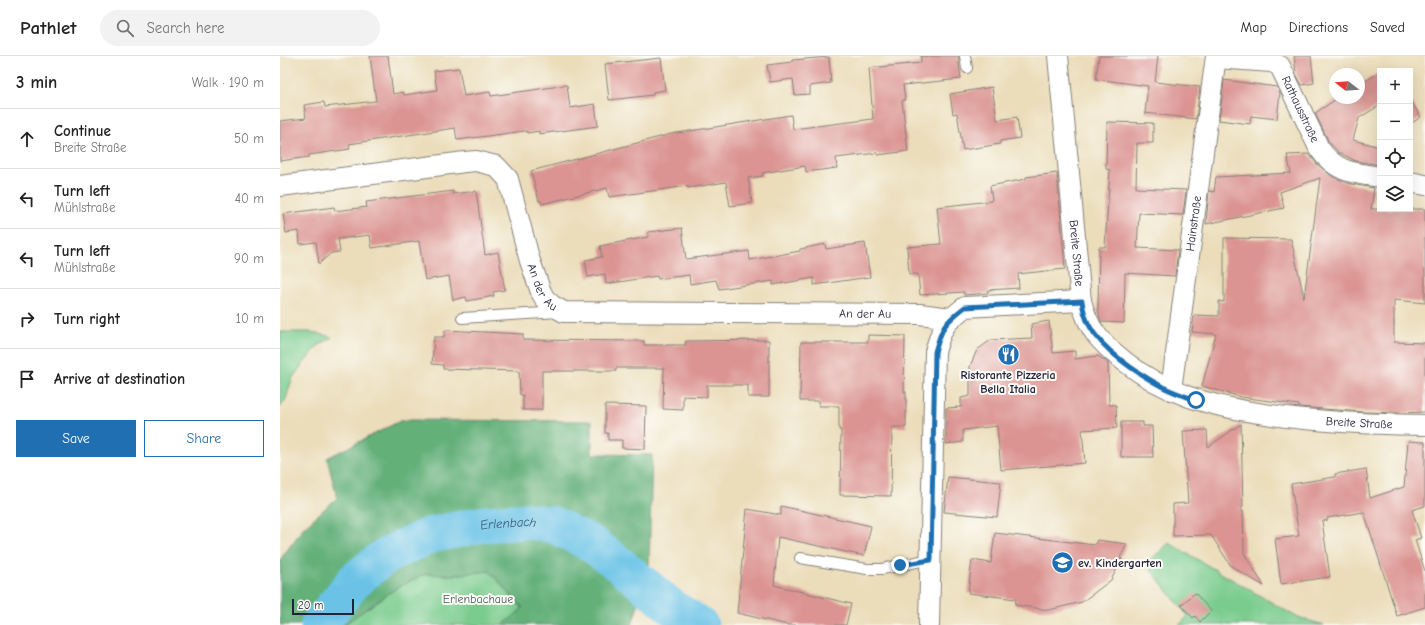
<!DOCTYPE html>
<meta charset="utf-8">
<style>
body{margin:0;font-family:"Comic Neue",sans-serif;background:#f2f2f2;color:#222}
.controls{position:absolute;right:12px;top:12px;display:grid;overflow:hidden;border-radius:0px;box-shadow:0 4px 16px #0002}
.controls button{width:36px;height:36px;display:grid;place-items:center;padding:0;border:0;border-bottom:1px solid #e0e0e0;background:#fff;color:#222;font:20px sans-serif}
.compass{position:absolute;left:1049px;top:12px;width:36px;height:36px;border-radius:50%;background:#fff;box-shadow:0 4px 16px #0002;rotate:287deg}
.scale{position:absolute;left:12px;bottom:10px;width:62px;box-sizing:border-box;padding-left:4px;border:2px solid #22223b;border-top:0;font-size:11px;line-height:14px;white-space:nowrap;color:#22223b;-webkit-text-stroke:3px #fdfcf7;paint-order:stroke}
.stop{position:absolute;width:12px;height:12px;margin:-9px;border:3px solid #1f6fb2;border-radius:50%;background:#fff}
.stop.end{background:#1f6fb2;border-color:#fff;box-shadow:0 1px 4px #0008}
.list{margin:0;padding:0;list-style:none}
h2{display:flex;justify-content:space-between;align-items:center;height:52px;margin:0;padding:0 16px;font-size:17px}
h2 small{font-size:13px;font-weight:400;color:#767676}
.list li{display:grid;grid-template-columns:26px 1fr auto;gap:12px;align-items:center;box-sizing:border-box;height:60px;padding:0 16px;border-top:1px solid #e0e0e0}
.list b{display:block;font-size:15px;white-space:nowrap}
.list p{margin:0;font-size:13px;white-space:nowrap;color:#767676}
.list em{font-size:13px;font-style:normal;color:#767676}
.actions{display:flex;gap:8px;padding:12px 16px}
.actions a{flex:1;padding:9px 0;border:1px solid #1f6fb2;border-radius:0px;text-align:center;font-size:14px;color:#1f6fb2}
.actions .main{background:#1f6fb2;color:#fff}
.icon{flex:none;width:22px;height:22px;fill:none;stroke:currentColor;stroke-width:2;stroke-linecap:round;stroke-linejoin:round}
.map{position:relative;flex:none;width:1145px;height:569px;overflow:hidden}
header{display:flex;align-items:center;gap:24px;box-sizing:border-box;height:56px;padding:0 20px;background:#fff;border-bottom:1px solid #e0e0e0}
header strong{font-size:19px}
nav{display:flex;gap:22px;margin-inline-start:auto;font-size:14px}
.search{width:280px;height:36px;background:#f2f2f2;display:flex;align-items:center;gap:10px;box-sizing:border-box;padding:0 14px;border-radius:22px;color:#767676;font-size:15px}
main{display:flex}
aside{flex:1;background:#fff}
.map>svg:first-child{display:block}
</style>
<header>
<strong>Pathlet</strong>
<div class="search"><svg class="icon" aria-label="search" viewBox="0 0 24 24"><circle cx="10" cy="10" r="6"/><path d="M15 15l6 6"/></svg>Search here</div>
<nav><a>Map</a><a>Directions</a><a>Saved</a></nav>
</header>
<main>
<aside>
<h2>3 min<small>Walk · 190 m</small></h2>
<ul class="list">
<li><svg class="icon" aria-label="ahead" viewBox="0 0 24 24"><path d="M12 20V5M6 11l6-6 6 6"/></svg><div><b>Continue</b><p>Breite Straße</p></div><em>50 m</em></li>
<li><svg class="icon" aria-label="left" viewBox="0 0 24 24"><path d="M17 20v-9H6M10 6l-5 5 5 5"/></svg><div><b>Turn left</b><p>Mühlstraße</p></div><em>40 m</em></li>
<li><svg class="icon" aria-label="left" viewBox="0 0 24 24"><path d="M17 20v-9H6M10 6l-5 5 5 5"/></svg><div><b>Turn left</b><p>Mühlstraße</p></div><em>90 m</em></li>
<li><svg class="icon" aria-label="right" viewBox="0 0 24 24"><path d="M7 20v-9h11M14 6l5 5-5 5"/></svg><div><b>Turn right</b></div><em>10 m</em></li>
<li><svg class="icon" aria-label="arrive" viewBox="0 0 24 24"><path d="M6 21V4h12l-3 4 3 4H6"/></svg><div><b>Arrive at destination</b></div></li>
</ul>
<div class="actions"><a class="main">Save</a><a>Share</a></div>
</aside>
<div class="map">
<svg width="1145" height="569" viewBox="0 0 1145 569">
<rect width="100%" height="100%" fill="#fdfcf7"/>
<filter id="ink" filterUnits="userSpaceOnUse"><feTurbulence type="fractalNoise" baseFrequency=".025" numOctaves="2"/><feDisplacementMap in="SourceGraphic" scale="8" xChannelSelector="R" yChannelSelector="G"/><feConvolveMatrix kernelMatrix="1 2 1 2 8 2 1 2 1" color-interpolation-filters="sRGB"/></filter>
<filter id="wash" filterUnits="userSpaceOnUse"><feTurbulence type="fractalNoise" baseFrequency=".012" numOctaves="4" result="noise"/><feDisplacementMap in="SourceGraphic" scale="16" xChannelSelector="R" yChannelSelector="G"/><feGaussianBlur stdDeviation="0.9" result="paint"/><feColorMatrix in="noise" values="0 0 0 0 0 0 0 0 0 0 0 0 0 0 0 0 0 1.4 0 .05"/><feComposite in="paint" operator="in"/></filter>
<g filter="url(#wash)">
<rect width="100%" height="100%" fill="#ebddba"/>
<path fill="#7acc8e" stroke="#4e7764" d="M0,276h30l22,5 -14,9 -16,19 -10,14 -6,20 -6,8z
M889,487l126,73 28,9h-144l9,-9 -42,-52z
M209,515l34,38 -20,16h-160l55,-38 27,-13 25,1z"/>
<path fill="#63b079" stroke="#42695a" d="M122,364l190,1v33l60,1 -3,114 -17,56h-129l20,-17 -34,-37 -39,4 -25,-1 -27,13 -55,38h-63v-65l24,-33 33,-29 -10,-40z"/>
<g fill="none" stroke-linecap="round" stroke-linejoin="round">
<path stroke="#6ac3e7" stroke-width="37" id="s1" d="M39,569l36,-45 25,-20 17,-10 34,-15 53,-11 44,-3 26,4 38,19 23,17 59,48 26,16"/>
</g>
<g id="blocks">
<path fill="#db9492" d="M90,0h18l5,38 10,-2 1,3 33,-5 -3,-19 25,-3 5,28 26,-4 1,4 76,-11 3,23 25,-4 3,22 -59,8v-3l-12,2v-2h-2l-68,9 -2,-12 -106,16 1,5 -41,6v2l-29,4v-40l26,-3 -2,-13 20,-3 1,5 51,-6z
M641,0h37l3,23 -58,6 2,15 -3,1 6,50 -30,4 -1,-2 -41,5 1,10 -31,4 -1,-6 -43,7 1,3 -15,2 4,25 -22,3 -4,-24 -38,6v-2l-79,11 -2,-9 -65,16 -1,-3h-2l-8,-30 140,-37 120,-19 2,14 80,-10 -4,-51 52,-5z
M819,0h59l-3,26 45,5 -4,32 -51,-6 3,-27 -52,-7z
M1014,0h17l3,27 -12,2 -6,-11z
M549,1l2,26 -21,3v8l-15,1 -2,-16 -23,3 -3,-17 25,-3v-2z
M381,2l4,32 -12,2v3l-44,5 -4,-36z
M1100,16v33l-21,13 -6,22 27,7v18l-24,-4 -17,-8 -10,-11 -14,-29 23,-15h21v-13z
M944,24l53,7 3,6 -3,26 -26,-3 -1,8 -31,-4z
M712,31l5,33 20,-3 3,21 -20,3v3l-37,6 -6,-37 -4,1 -3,-20z
M1130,44l11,17 -11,7z
M827,66l46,1v20h-16l-1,45 50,2 -3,25 -44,-2 -2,35 41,2 -3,26 -50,-3 -1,50 -23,-1 -3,-12 1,-63h6l5,-77 -4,-1z
M1029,98l8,10 16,13 18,7 23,4 -3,21h54v94l-31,-3v42l31,1v69l-25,1 -37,-1 -64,-5v-2l-58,-8 -39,-11 14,-52 -24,-2 2,-17 25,1v-15l5,1v-64l67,1 13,59 16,-120 -40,14 4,16 -78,16 3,-33 5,1 2,-15 75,-4 -4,-18z
M777,117l8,96 -47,5 1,14 -31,2v3l-24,2v-3l-44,3 -2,-21h-9l-2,-27 34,-3 -4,-37 54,-6 1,-2 -2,-13 36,-7v-2z
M173,135v3l23,-3 9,64 13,-3 7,38 -12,2 1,4 -27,5 -1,-4 -13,3 -4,-24 -24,4 -6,-39 -47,7 -2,-13 -32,4 2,13 -9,1 -12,11 -3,-22 -16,2 -1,-13 -13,2 -3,-19 51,-7 1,4 32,-4 -1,-5z
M402,172l4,31 63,-8 1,9 50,-9v-2l25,-5 1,5 39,-6 5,34 -56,8v-7l-41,7v-4l-54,8 -3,-9 -26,4 -1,-9 -31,4 -1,-3 -51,8 -1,-10 -17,3 -3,-17 17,-3 -2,-11 48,-9v-5z
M769,265l4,32 22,-2v8l23,-3 10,7 1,42h7l1,23 -35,2 3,33 -84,7 -4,-44 -34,4v12l-17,2v-36l15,-1v-9l9,-2v-30l7,-16 14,-10 41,-2 -1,-14z
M165,274l78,4v6l121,1v4h41l1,-4 83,-1v57h-21v-12h-41v12l-24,-1v14l-20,-1 1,-41h-48v3h-74v39h-19v-15h-3l-1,-24 -76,-2v-4l-11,-1 2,-27h10z
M588,279l37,1 -1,56h2v35h-14l-1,69 -51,-1 1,-65h-2v-24h-20v-5h-19l1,-59h67z
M325,349l41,1 -1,43 -23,-1v-8h-14v-7h-3z
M841,366h22v4h9l1,31h-32z
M961,368l2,83 -3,2 3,2 1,42 20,33 -33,-20 -20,-31 -38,1v-32l15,-1 -5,-72 24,-1 1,17z
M1128,385l17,1v64l-13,4 9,28 -6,2 10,31v36l-28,9 -33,-104 -37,6 1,2 -6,1 8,56 -49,7 -6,-45 24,-3 -8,-52 44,-7v-3l31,-5 4,29 34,-11z
M668,421l53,5 -4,35 -53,-5z
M501,450l90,20 -7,30 -86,-19 -4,48 77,19 -5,21h-58l-51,-12 10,-104 34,6z
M715,477l100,12 2,-5 30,4 -7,14 2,1 -11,21 -29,22 -33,8 -34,-5 1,-6 -48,-6 4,-33 19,3z
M915,537l16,18 -11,11 -5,-6 -2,2 -12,-13z"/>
</g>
</g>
<g filter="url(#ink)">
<use href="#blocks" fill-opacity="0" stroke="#86807a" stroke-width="1"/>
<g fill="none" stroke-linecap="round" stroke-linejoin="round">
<defs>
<path id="lane" d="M685,0l2,12
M182,262l97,-6
M520,502l67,11h15l49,-10"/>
<g id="street">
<path id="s2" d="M778,0l23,245c8,30 19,41 43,60 41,33 84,44 134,52 56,9 111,11 167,12"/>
<path id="s3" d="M936,2l56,4 8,4 39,82c16,24 34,25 61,29"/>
<path d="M1130,126l15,3"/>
<path id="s4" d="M0,130l185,-24 11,-1 20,5 12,13 22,82 11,31 4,7 8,7 11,6 356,2 30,4"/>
<path id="s5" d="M891,334l45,-334"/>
<path d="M649,569l6,-273c7,-25 9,-29 30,-45l116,-6"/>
</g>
</defs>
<use href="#lane" stroke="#86807a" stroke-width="12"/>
<use href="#street" stroke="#86807a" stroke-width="22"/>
<use href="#lane" stroke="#fff" stroke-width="10"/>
<use href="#street" stroke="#fff" stroke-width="20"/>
</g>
</g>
<g fill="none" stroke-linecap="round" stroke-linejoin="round" filter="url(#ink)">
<path stroke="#1f6fb2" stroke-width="5" d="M620,509l31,-5 4,-208c7,-25 9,-29 30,-45l117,-6c1,8 3,16 7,24 13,25 48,48 72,61 11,6 23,10 35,14"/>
</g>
<defs>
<symbol id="restaurant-disc" viewBox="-11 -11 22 22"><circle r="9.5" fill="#1f6fb2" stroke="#fdfcf7"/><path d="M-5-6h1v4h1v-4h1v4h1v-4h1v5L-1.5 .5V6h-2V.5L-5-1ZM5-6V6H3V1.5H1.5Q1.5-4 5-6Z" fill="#fff"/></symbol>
<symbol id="school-disc" viewBox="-11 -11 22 22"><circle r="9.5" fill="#1f6fb2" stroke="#fdfcf7"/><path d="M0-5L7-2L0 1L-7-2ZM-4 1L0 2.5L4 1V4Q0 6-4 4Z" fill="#fff"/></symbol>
</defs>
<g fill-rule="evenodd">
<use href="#restaurant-disc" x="716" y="286" width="25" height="25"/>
<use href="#school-disc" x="770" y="494" width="25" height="25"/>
</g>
<g text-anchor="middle" stroke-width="4" stroke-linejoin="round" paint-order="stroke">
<g font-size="12" fill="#22223b" stroke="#fdfcf7">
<text dy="4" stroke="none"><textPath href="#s3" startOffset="113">Rathausstraße</textPath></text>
<text dy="4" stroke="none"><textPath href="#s5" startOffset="168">Hainstraße</textPath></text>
<text dy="4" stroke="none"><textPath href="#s2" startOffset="198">Breite Straße</textPath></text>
<text dy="4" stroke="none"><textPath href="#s4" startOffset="350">An der Au</textPath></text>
<text dy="4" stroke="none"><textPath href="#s4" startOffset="686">An der Au</textPath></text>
<text dy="4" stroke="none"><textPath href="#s2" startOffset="569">Breite Straße</textPath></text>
</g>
<g font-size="12" font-weight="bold" fill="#22223b" stroke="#fdfcf7">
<text x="728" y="323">Ristorante Pizzeria<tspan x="728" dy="14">Bella Italia</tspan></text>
<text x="798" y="511" text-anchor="start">ev. Kindergarten</text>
</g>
<g font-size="12" fill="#415e58" stroke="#fdfcf7">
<text x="198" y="547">Erlenbachaue</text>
</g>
<g font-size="13" font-style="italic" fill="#3b5a77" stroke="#fdfcf7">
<text dy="5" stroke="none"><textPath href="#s1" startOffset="225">Erlenbach</textPath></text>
</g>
</g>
</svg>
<div class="controls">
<button>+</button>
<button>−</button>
<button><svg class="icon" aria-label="locate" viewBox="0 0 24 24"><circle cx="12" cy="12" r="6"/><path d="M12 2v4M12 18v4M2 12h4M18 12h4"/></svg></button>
<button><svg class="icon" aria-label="layers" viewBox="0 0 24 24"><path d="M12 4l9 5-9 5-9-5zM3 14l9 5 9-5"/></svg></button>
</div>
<svg class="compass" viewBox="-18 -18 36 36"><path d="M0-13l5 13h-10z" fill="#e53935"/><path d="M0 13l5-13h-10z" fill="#767676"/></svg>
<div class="scale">20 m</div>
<div class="stop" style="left:916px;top:344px"></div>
<div class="stop end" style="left:620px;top:509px"></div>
</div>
</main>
